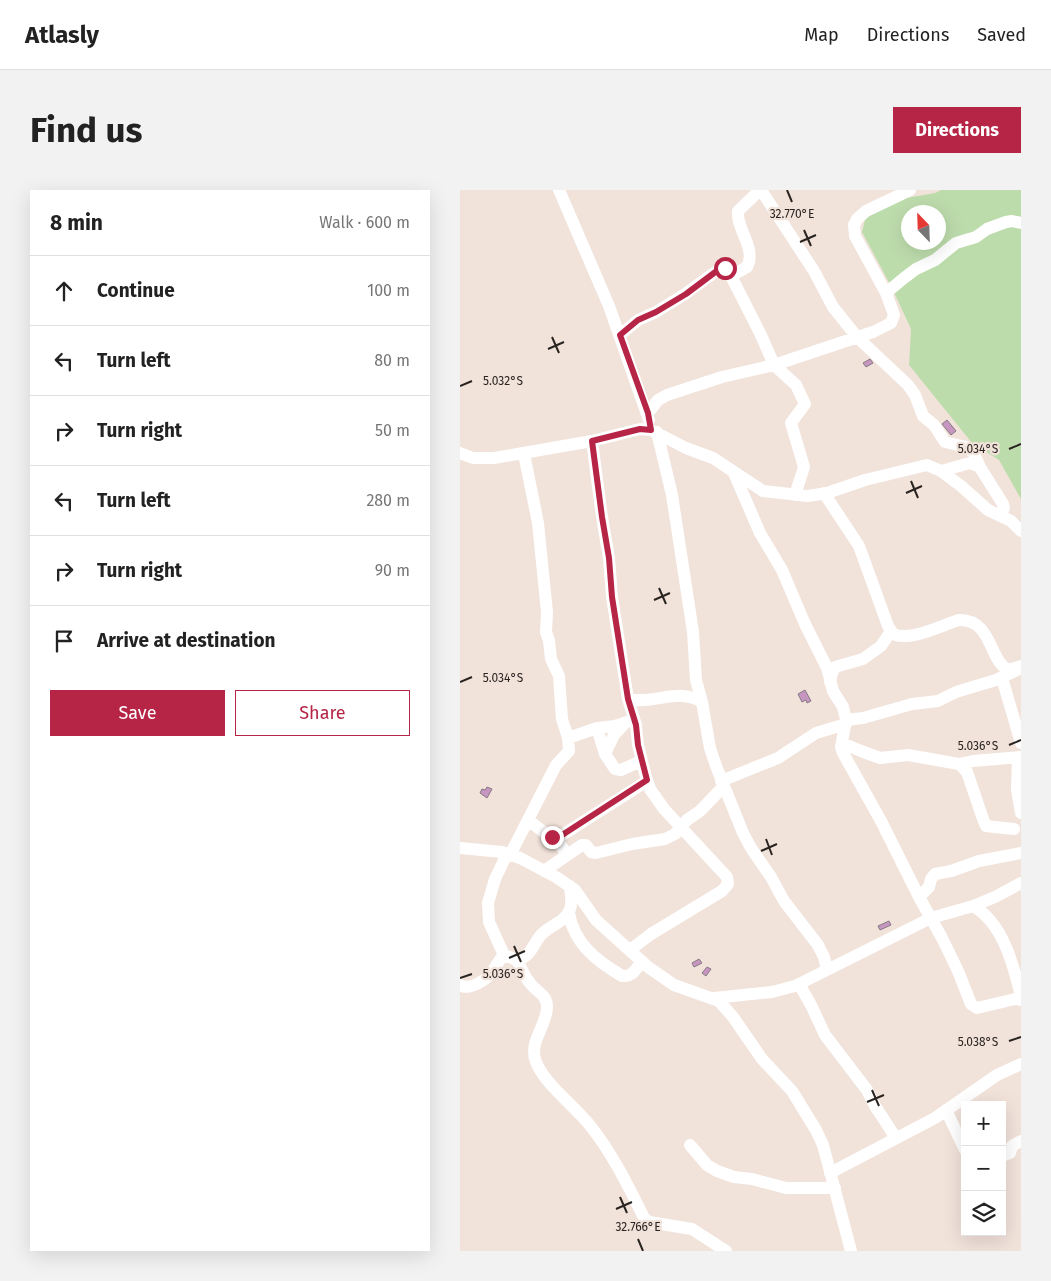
<!DOCTYPE html>
<meta charset="utf-8">
<style>
body{margin:0;font-family:"Fira Sans",sans-serif;background:#f2f2f2;color:#222}
.controls{position:absolute;right:15px;bottom:15px;display:grid;overflow:hidden;border-radius:0px;box-shadow:0 5px 20px #0002}
.controls button{width:45px;height:45px;display:grid;place-items:center;padding:0;border:0;border-bottom:1px solid #e0e0e0;background:#fff;color:#222;font:25px sans-serif}
.compass{position:absolute;left:441px;top:15px;width:45px;height:45px;border-radius:50%;background:#fff;box-shadow:0 5px 20px #0002;rotate:337deg}
.stop{position:absolute;width:15px;height:15px;margin:-11px;border:4px solid #b72546;border-radius:50%;background:#fff}
.stop.end{background:#b72546;border-color:#fff;box-shadow:0 1px 5px #0008}
.list{margin:0;padding:0;list-style:none}
h2{display:flex;justify-content:space-between;align-items:center;height:65px;margin:0;padding:0 20px;font-size:21px}
h2 small{font-size:16px;font-weight:400;color:#767676}
.list li{display:grid;grid-template-columns:32px 1fr auto;gap:15px;align-items:center;box-sizing:border-box;height:70px;padding:0 20px;border-top:1px solid #e0e0e0}
.list b{display:block;font-size:19px;white-space:nowrap}
.list em{font-size:16px;font-style:normal;color:#767676}
.actions{display:flex;gap:10px;padding:15px 20px}
.actions a{flex:1;padding:11px 0;border:1px solid #b72546;border-radius:0px;text-align:center;font-size:18px;color:#b72546}
.actions .main{background:#b72546;color:#fff}
.icon{flex:none;width:28px;height:28px;fill:none;stroke:currentColor;stroke-width:2;stroke-linecap:round;stroke-linejoin:round}
.map{position:relative;flex:none;width:561px;height:1061px;overflow:hidden;border-radius:0px}
header{display:flex;align-items:center;gap:30px;box-sizing:border-box;height:70px;padding:0 25px;background:#fff;border-bottom:1px solid #e0e0e0}
header strong{font-size:24px}
nav{display:flex;gap:28px;margin-inline-start:auto;font-size:18px}
.intro{display:flex;align-items:center;justify-content:space-between;box-sizing:border-box;height:120px;padding:0 30px}
h1{margin:0;font-size:35px}
.button{padding:12px 22px;border-radius:0px;background:#b72546;color:#fff;font-size:18px;font-weight:700}
main{display:flex;gap:30px;padding:0 30px}
aside{flex:1;background:#fff;border-radius:0px;box-shadow:0 5px 20px #0002}
.map>svg:first-child{display:block}
</style>
<header>
<strong>Atlasly</strong>
<nav><a>Map</a><a>Directions</a><a>Saved</a></nav>
</header>
<div class="intro"><h1>Find us</h1><a class="button">Directions</a></div>
<main>
<aside>
<h2>8 min<small>Walk · 600 m</small></h2>
<ul class="list">
<li><svg class="icon" aria-label="ahead" viewBox="0 0 24 24"><path d="M12 20V5M6 11l6-6 6 6"/></svg><div><b>Continue</b></div><em>100 m</em></li>
<li><svg class="icon" aria-label="left" viewBox="0 0 24 24"><path d="M17 20v-9H6M10 6l-5 5 5 5"/></svg><div><b>Turn left</b></div><em>80 m</em></li>
<li><svg class="icon" aria-label="right" viewBox="0 0 24 24"><path d="M7 20v-9h11M14 6l5 5-5 5"/></svg><div><b>Turn right</b></div><em>50 m</em></li>
<li><svg class="icon" aria-label="left" viewBox="0 0 24 24"><path d="M17 20v-9H6M10 6l-5 5 5 5"/></svg><div><b>Turn left</b></div><em>280 m</em></li>
<li><svg class="icon" aria-label="right" viewBox="0 0 24 24"><path d="M7 20v-9h11M14 6l5 5-5 5"/></svg><div><b>Turn right</b></div><em>90 m</em></li>
<li><svg class="icon" aria-label="arrive" viewBox="0 0 24 24"><path d="M6 21V4h12l-3 4 3 4H6"/></svg><div><b>Arrive at destination</b></div></li>
</ul>
<div class="actions"><a class="main">Save</a><a>Share</a></div>
</aside>
<div class="map">
<svg width="561" height="1061" viewBox="0 0 561 1061">
<rect width="100%" height="100%" fill="#f1e2da"/>
<path fill="#bddcac" fill-rule="evenodd" d="M481,0h80v309l-22,-39 -27,-17 -63,-78 2,-36 -19,-41 -30,-56 5,-20 22,-11 46,-8zM448,22h30v30h-30z"/>
<path fill="#c796c0" stroke="#857a83" d="M410,169l3,4 -7,4 -3,-4z
M487,230l9,11 -5,4 -9,-11z
M345,500l6,11 -4,2 -1,-3 -4,2 -4,-8z
M27,597l5,2 -5,9 -7,-5 2,-4 3,1z
M429,731l2,4 -11,5 -2,-4z
M239,769l3,4 -8,4 -2,-4z
M247,777l4,2 -5,7 -4,-3z"/>
<g fill="none" stroke-linecap="round" stroke-linejoin="round">
<path stroke="#fff" stroke-width="12" d="M99,0l50,116 40,114
M301,0l53,81 19,36 24,30 51,48 7,10 8,21 11,9 11,17 21,5 7,5 8,17 22,35 1,4 -4,8
M271,86l16,-9c10,-18 -11,-38 -9,-56l22,-21
M426,103l18,-15 12,-9 19,-9 21,-17 20,-6 11,-8 19,-7 6,-1 9,2
M160,145l18,-15 18,-8 29,-18 33,-24 7,-2 6,8 29,57 14,32 22,20 9,19 -14,19 13,44 -9,28
M188,223l10,-13 9,-5 55,-18 52,-12 99,-33 18,-9 3,-8 -8,-22 -31,-57 -1,-11 3,-6 9,-8 44,-21
M197,242l15,63 21,137 3,48 6,22 8,46 6,18 27,67 8,15 20,29 13,24 34,44 6,12 3,13
M132,251l10,76 7,41 3,39 16,102 8,26 2,20 8,32 4,12 14,20 63,68 1,7 -6,7 -71,43 -21,16
M0,263l13,5h21l98,-17 48,-12 11,1 35,18 27,10 50,33 45,5 19,-3 38,-13 62,-15 14,6 20,15 27,24 23,11 10,10
M481,281l29,-8 10,4
M274,283l26,60 22,37 23,54 22,44 6,23 10,16 3,13 -5,27 2,6 38,68 38,76 23,41 16,33 13,33 6,4 38,-9 6,1
M364,303l35,53 29,80 5,8c17,8 49,-9 66,-14 34,-1 30,43 50,50l12,-4
M542,488l19,65
M370,492l2,-9 3,-6 28,-8 18,-13 10,-15
M168,509c24,6 52,-12 74,3
M386,530l17,-2 49,-14 26,-3 18,-9 40,-12 21,-10
M137,538l8,26 10,15 6,1 20,-9
M108,548l29,-10 18,-2 12,-4
M382,553l19,8 19,7 28,-3 51,9 14,-3 48,-4
M145,564l9,-19 12,-13
M558,567l-1,33 4,23
M499,574l8,8 16,47 3,7 28,3
M261,591l57,-23 38,-25 30,-9
M68,630l17,13 13,8 9,14
M96,649l91,-58
M0,658l42,4 18,6 36,19 19,13 21,30 52,47 26,18 45,16 14,16 29,42 30,32 24,39 7,15 28,106
M50,665l46,-90 13,-14 -1,-13 -6,-19 -3,-43 -8,-17 -2,-18 -3,-9 1,-20 -9,-89 -14,-69
M84,681l38,-26h4l5,7 5,1 36,-9 33,-5 10,-5 12,-14 13,-9 24,-25
M459,707l10,-10 2,-8 4,-5 16,-3 28,-10 42,-8
M513,716c30,17 40,58 48,90
M109,723c5,31 28,48 53,63 11,1 14,-7 20,-15
M44,765l-15,-33 -1,-19 7,-24 12,-25
M57,770c4,8 7,16 13,23 6,9 17,11 17,24 0,19 -19,35 -11,55 8,21 37,43 52,61 23,28 40,62 56,95l5,4 43,7 34,22
M339,794l12,21 14,30 42,55 8,16 21,32
M0,795c10,6 26,-5 32,-13 4,-6 7,-12 12,-17l13,5c14,-3 16,-16 24,-25 9,-10 25,-13 29,-26 3,-7 0,-16 0,-23
M254,808l58,-6 23,-6 136,-68 42,-12 22,-9 26,-14
M486,920l19,40
M230,955l17,20 10,6 17,6 18,2 34,9h49
M542,966l8,-3 2,-7 9,-5
M370,983l105,-55 62,-43 24,-11"/>
</g>
<g fill="none" stroke-linecap="round" stroke-linejoin="round">
<path stroke="#b72546" stroke-width="6" d="M92,647l4,2 91,-59 -9,-35 -2,-20 -8,-26 -16,-102 -3,-39 -7,-41 -10,-76 48,-12 11,1 -3,-17 -28,-78 18,-15 18,-8 30,-18 32,-24 7,-2"/>
</g>
<path fill="none" stroke="#2a2421" stroke-width="2" d="M327,0l5,12M344,40l7,16M340,52l16,-7M92,147l7,16M88,159l16,-7M0,196l12,-5M549,259l12,-5M451,291l7,17M446,303l16,-7M199,398l7,16M194,410l16,-7M0,492l12,-5M549,555l12,-5M306,649l6,16M301,661l16,-7M54,756l7,16M49,768l16,-7M0,788l12,-4M549,851l12,-4M412,900l7,16M407,912l17,-7M160,1007l7,16M156,1019l16,-7M178,1049l5,12"/>
<g font-size="12" text-anchor="middle" fill="#2a2421" stroke="#f1e2da" stroke-width="4.5" stroke-linejoin="round" paint-order="stroke">
<text x="332" y="28">32.770°E</text>
<text x="43" y="195">5.032°S</text>
<text x="518" y="263">5.034°S</text>
<text x="43" y="492">5.034°S</text>
<text x="518" y="560">5.036°S</text>
<text x="43" y="788">5.036°S</text>
<text x="518" y="856">5.038°S</text>
<text x="178" y="1041">32.766°E</text>
</g>
</svg>
<div class="controls">
<button>+</button>
<button>−</button>
<button><svg class="icon" aria-label="layers" viewBox="0 0 24 24"><path d="M12 4l9 5-9 5-9-5zM3 14l9 5 9-5"/></svg></button>
</div>
<svg class="compass" viewBox="-18 -18 36 36"><path d="M0-13l5 13h-10z" fill="#e53935"/><path d="M0 13l5-13h-10z" fill="#767676"/></svg>
<div class="stop" style="left:265px;top:78px"></div>
<div class="stop end" style="left:92px;top:647px"></div>
</div>
</main>
